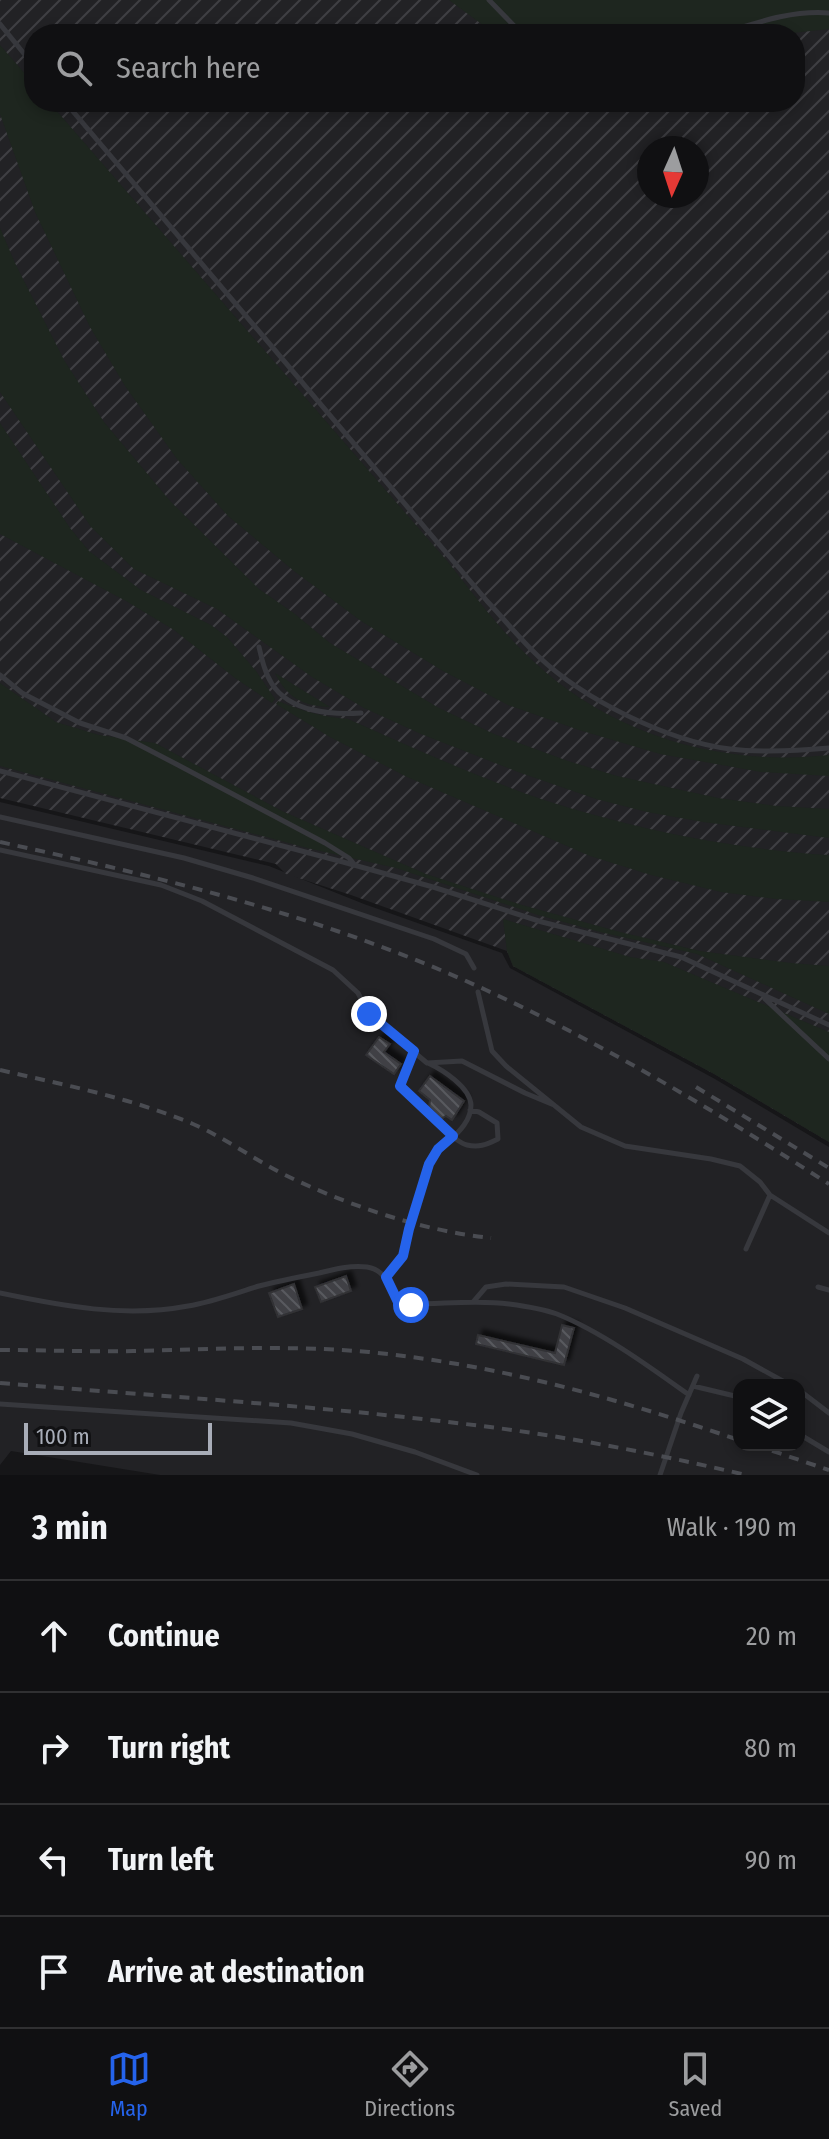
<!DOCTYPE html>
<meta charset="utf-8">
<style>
body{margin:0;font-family:"Fira Sans Condensed",sans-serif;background:#19191b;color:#f1f3f6}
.controls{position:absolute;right:24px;bottom:24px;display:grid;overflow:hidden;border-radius:16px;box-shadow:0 4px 12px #0003}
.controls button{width:72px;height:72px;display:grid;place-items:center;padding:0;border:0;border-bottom:2px solid #303032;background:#101012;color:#f1f3f6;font:40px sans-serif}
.compass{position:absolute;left:637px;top:136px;width:72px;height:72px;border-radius:50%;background:#101012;box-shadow:0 4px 12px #0003;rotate:183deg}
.scale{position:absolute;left:24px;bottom:20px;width:188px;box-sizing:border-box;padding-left:8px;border:4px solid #a8adb8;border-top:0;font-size:22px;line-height:28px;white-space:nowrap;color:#a8adb8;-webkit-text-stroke:6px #111113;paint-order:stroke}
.stop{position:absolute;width:24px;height:24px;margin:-18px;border:6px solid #2563eb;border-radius:50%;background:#fff}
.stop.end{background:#2563eb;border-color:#fff;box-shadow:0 2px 8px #0008}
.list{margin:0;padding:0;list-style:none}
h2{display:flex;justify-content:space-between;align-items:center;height:104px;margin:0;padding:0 32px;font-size:34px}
h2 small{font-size:26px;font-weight:400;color:#9c9d9f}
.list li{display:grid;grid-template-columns:52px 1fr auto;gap:24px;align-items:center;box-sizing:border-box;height:112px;padding:0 32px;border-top:2px solid #303032}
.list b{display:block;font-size:30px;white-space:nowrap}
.list em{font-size:26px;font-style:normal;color:#9c9d9f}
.icon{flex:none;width:44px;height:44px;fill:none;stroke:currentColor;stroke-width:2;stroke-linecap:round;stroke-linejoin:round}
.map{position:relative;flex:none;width:829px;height:1475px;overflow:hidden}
.search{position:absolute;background:#101012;box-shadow:0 4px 12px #0003;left:24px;right:24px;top:24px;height:88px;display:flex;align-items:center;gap:20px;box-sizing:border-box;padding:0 28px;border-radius:32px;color:#9c9d9f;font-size:30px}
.sheet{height:552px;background:#101012}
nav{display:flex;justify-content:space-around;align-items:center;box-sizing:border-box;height:112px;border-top:2px solid #303032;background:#101012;font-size:22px;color:#9c9d9f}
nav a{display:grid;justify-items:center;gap:4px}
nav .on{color:#2563eb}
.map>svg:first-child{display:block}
</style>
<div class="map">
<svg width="829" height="1475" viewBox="0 0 829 1475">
<defs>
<pattern id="industrial-furrows" width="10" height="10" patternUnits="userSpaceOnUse" patternTransform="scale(2)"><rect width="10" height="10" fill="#222225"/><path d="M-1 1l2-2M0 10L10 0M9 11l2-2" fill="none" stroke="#3f3f43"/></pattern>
<pattern id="building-back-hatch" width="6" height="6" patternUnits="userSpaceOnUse" patternTransform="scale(2)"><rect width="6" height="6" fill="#404145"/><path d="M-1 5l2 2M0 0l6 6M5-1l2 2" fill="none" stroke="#595a5e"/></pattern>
<filter id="shadow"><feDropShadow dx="5" dy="-5" stdDeviation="2" flood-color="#0009"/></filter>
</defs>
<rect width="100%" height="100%" fill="#161618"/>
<path fill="#222225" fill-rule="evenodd" d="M0,802l269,64 95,38 138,49 8,15 205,111 114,68v328h-669l-149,-24 -11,14zM739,1385h60v60h-60z"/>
<path fill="url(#industrial-furrows)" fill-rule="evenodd" d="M0,0h829v1142l-115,-68 -201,-108 -6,-15 -156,-56 -65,-21 -10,-10 -276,-66zM34,34h761v68h-761zM649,148h48v48h-48z"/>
<path fill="#1e261f" d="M449,0h380v29l-46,5h-288z
M0,45l34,39v18h15l399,460c26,33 52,68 83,97 79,76 191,108 298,96v21l-68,-4 -101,-18 -81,-24 -71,-25 -65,-34 -82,-50 -67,-50 -66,-55 -51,-57 -52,-73 -35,-59 -55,-115 -35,-98z
M0,228l15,35 49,97 40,62 67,80 88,87 36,25 35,29 109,65 55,26 74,27 49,15 101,22 59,8 52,3v29l-126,-16 -56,-10 -51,-13 -78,-27 -97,-38 -57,-26 -52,-31 -95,-68 -83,-40 -43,-42 -91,-135z
M0,423l70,105 19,23 52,39 70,35 16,12 29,34 19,28 -3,4 -37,-25 -61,-48 -48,-29 -126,-67z
M275,673l55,34c-27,-1 -43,-9 -55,-34z
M0,683l56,39 43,13 56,8 127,68 144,63 96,31 98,27 80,19 91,12 38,3v48l-132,-60 -97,-22 -62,-17 -142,-47 -89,-20 -307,-82z
M278,701c24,10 44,16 70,18 63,28 127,57 193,80 92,30 191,50 288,56v47l-53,-3 -55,-7 -70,-17 -61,-19 -183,-79 -77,-40 -54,-33z
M503,919l127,38 34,5 165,70v110l-113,-67 -203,-109 -6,-15z"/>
<path fill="url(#building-back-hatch)" stroke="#303034" stroke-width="2" filter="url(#shadow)" d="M379,1037l11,7 -6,8 17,12 -7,10 -28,-19z
M430,1076l34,25 -12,19 -6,-4 -5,3 -12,-12 1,-7 -11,-9z
M346,1276l5,15 -30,11 -6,-15z
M294,1284l8,25 -24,8 -9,-24z
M562,1325l12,3 -10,37 -88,-21 2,-9 77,18z"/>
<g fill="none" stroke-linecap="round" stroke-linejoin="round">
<path stroke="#37383d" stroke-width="5" d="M489,0l33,34
M0,24l34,42
M720,34c36,-11 71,-24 109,-21
M65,102l422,499c17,18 33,38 51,55 45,43 129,85 192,93 33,4 66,2 99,-1
M259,647c3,13 6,26 13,37 18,28 59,31 89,29
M0,675l22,18 58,30 46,15 52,27 147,78 24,15 5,6
M0,771l343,91 90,25 109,35 139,35 148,68
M0,817l184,41 69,20 181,61 32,15 8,14
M0,850l161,35 41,16 131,69 25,23 11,21 58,49 35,-2 63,32 29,12
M478,992l14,59 14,15 75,61 44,19 86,13 29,7 20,16 10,13 -24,54
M765,999l64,60
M414,1051l-14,35c14,14 51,55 67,59 13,3 20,-1 31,-6l-1,-16 -18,-11 -9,-2
M770,1195l59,38
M386,1277c5,-6 11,-12 16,-19 5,-8 4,-20 7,-30 4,-16 13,-51 21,-64 11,-21 41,-34 41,-59 -1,-18 -28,-35 -43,-42
M818,1287l11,3
M0,1293c62,13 125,25 188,13 24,-4 48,-13 71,-20 20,-5 40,-9 60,-13 16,-4 32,-8 48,-6 19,3 23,20 31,35l6,2c35,1 69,-5 105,0 15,2 34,5 48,10 45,18 93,53 132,81
M474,1301l12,-14 20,-3 58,3 61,21 118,51 47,26
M693,1386l46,11
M799,1390l30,23
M0,1404l291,19 61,11 63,18 62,23
M799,1434l30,18
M660,1475l21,-62 16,-37"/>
<path stroke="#4a4c52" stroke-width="4" stroke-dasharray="10 8" stroke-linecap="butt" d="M0,842c166,36 332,77 486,148 120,55 232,123 343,194
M0,1070c65,15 131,28 193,54 32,14 59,34 90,50 61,30 139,57 208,64
M696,1087l133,81
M0,1350c44,0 89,2 133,1 79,-2 157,-6 236,1 131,13 246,46 370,88
M0,1383c155,13 311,22 465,41 95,11 188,29 281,51
M755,1445l74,25"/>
</g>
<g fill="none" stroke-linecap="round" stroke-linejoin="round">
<path stroke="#2563eb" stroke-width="10" d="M369,1014l45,37 -14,35 53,50 -15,13 -9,15 -20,65 -6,27 -17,21 12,25 13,3"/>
</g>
</svg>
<div class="controls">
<button><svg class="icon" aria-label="layers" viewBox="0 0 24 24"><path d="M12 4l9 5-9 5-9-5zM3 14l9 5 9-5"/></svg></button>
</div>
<svg class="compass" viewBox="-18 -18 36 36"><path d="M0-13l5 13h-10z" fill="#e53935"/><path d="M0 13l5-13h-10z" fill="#9c9d9f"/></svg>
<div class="scale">100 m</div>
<div class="stop" style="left:411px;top:1305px"></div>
<div class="stop end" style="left:369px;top:1014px"></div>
<div class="search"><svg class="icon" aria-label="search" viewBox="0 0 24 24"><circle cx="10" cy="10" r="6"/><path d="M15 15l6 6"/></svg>Search here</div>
</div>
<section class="sheet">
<h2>3 min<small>Walk · 190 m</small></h2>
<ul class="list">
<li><svg class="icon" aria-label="ahead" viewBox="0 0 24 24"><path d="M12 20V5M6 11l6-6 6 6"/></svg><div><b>Continue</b></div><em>20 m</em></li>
<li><svg class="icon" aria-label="right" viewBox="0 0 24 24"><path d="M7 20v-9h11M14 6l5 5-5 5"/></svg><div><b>Turn right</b></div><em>80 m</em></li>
<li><svg class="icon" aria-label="left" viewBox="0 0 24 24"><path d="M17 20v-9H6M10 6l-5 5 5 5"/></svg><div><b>Turn left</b></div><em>90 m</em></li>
<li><svg class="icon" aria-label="arrive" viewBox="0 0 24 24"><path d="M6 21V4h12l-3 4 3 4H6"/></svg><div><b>Arrive at destination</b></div></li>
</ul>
</section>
<nav>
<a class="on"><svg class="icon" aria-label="map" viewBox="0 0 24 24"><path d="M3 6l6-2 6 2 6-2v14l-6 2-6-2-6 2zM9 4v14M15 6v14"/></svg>Map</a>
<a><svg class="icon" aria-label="directions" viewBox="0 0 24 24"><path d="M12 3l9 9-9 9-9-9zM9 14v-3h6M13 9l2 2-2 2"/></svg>Directions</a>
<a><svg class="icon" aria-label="saved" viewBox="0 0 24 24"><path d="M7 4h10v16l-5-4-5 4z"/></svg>Saved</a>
</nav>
